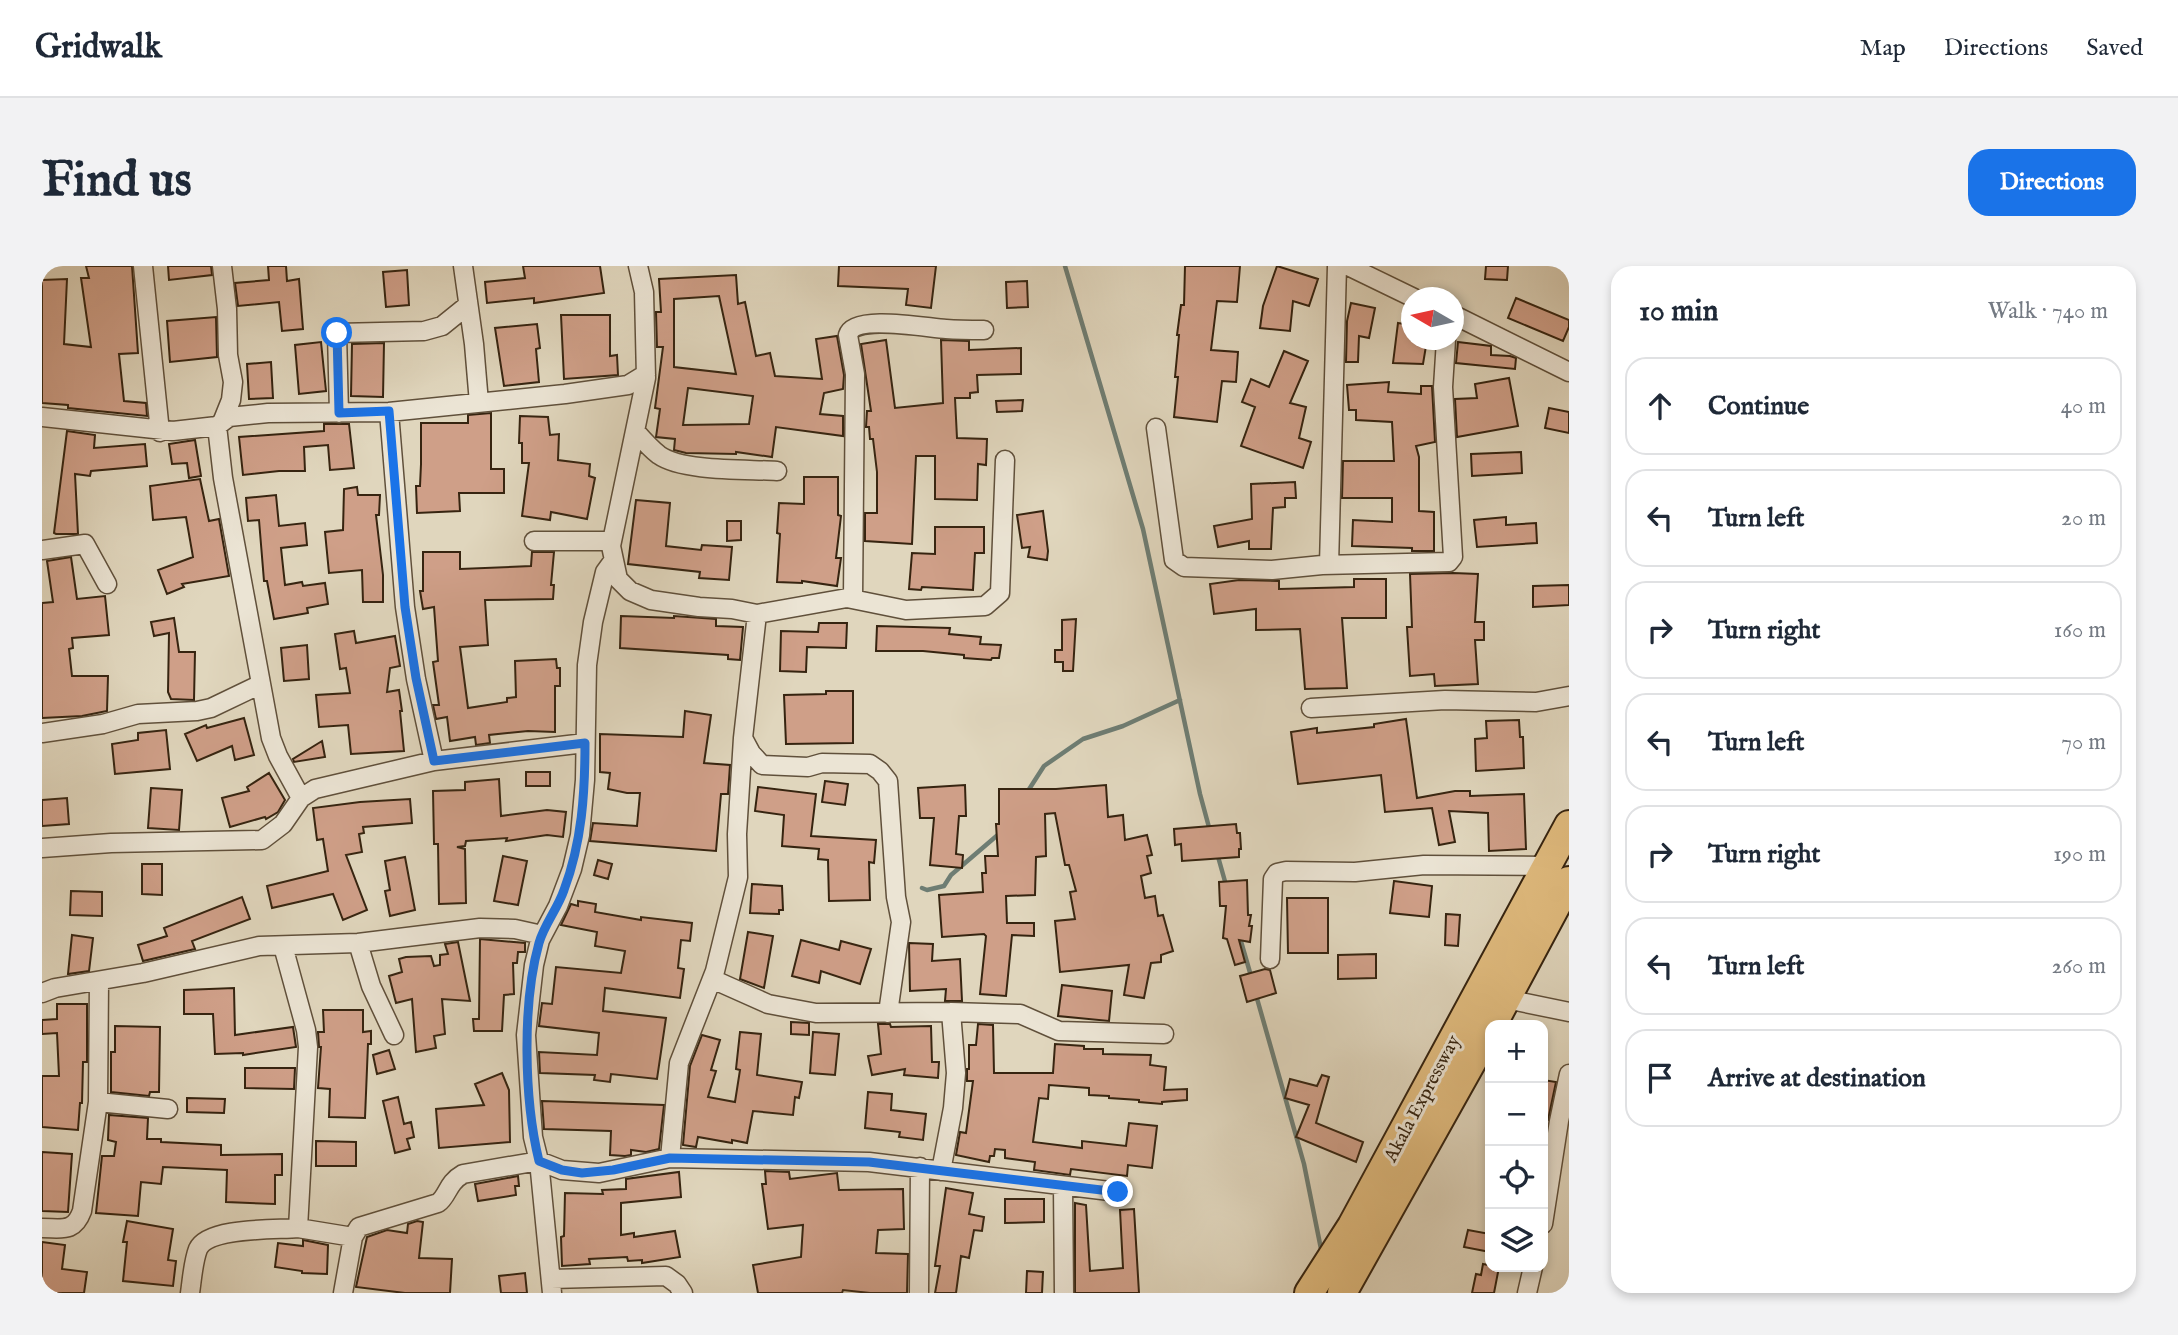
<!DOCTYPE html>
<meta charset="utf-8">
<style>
body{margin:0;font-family:"IM FELL English",serif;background:#f2f2f3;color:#1f2937}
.controls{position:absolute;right:21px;bottom:21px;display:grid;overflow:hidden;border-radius:14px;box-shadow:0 4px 10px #0003}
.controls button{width:63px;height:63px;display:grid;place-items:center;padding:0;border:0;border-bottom:2px solid #e0e1e3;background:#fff;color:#1f2937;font:35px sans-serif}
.compass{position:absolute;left:1359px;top:21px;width:63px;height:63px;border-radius:50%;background:#fff;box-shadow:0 4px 10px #0003;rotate:279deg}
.stop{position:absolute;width:21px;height:21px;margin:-16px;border:5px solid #1a73e8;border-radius:50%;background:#fff}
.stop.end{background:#1a73e8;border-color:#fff;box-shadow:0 2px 7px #0008}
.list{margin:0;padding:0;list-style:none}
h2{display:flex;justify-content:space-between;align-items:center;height:91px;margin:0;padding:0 28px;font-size:30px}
h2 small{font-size:23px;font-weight:400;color:#747a83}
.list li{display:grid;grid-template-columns:46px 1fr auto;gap:21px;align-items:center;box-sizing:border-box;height:98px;margin:0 14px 14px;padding:0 14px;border:2px solid #e0e1e3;border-radius:21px}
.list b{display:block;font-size:26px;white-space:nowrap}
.list em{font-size:23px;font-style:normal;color:#747a83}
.icon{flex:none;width:38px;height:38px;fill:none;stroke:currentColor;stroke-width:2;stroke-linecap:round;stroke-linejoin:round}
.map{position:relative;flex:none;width:1527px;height:1027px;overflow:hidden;border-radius:21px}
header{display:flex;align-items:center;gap:42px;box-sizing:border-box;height:98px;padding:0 35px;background:#fff;border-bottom:2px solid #e0e1e3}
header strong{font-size:33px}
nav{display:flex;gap:38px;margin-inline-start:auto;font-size:24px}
.intro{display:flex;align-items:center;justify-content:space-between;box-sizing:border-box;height:168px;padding:0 42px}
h1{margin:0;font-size:49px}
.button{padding:18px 32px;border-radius:21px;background:#1a73e8;color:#fff;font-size:24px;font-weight:700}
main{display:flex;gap:42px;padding:0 42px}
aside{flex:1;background:#fff;border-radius:21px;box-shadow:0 4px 10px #0003}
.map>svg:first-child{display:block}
</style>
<header>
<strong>Gridwalk</strong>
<nav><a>Map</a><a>Directions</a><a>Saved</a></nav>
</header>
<div class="intro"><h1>Find us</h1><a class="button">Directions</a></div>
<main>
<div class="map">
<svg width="1527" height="1027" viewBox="0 0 1527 1027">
<rect width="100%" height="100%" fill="#e0d6bd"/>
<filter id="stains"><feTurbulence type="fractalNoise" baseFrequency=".00286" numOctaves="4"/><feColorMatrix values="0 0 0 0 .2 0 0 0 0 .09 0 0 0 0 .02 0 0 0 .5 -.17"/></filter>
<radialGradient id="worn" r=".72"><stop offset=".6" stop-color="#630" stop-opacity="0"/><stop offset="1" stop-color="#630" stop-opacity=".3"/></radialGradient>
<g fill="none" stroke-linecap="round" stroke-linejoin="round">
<path stroke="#6e7d73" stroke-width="4.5" d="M1023,0l78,263 57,265 10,37
M984,528l18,-28 39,-27 40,-13 57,-26
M1175,587l9,32
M880,622l5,2 17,-4 7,-11 49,-42
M1198,672l11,38
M1214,729l48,169 18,90"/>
</g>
<path fill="#cf9f88" stroke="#362410" stroke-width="2" fill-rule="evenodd" d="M44,0h46l6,87 -19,1 5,47 22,2 1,13 -79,-8v-3l-26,-2v-123l25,-1 -3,65 27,3 -10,-69h8z
M126,0h43l1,9 -43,5z
M226,0h18l1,15 12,-2 4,50 -21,2 -3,-29 -41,4 -3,-23 34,-3z
M481,0h77l4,27 -70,10v-5l-47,5 -2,-21 40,-4z
M797,0h97l-5,42 -25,-3 2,-16 -70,-3z
M1143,0h55l-3,36 -20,-1 -6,49 27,2 -2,30 -14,-1 -5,41 -43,-5 4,-40h-3l4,-42h-2l4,-30h3z
M1235,0l41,13 -9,27 -16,-5 -3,30 -30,-3 3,-22z
M1444,0h22l-1,14 -22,-1z
M365,4l2,35 -23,2 -3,-35z
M694,9l2,29 7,-2 11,54 14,-3 5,23 47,3 -6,-40 21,-3 7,39 -1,14 -19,4 -4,21 23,2v20l-67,-9 -4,30 -36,-5v2l-50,-1 -12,-3 1,-11 -19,-2 4,-28 -5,-1 8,-61h-6l-1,-35h5l-2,-33zM677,30l17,78 -62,-7v-68zM646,122l65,8 -4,28 -66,1z
M985,15l1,26 -21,1 -1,-26z
M1474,32l53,22v7l-6,14 -55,-23z
M1309,37l24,5 -6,30 -10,-2 -1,26h-12l1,-41z
M519,49h49v41l7,-1 1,20 -54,4z
M174,51l1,40 -47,5 -3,-41z
M1356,57l13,2v15h16l-4,24 -30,-1z
M495,58l3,24 -4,1 3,33 -35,4 -9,-58z
M844,74l9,68 48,-5 -2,-63 28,1v9l52,-2v26l-44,1 1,17 -8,1v5h-15l2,40 30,1 -1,26 -8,-1 -1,36 -42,-1v-43h-19l-4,88 -47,-3v-28h12v-41l-4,-33h-3l-1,-12h-3l1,-16h4l-10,-67z
M279,76l5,49 -27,3 -4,-49z
M1416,76l33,4v9l19,1 6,2 -1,11 -59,-6z
M342,77l-1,54 -32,-1 1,-52z
M1242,85l24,10 -18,42 16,4 -7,31 12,4 -8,26 -62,-22 14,-39 -13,-5 9,-23 18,8z
M229,96l2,36 -24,1 -2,-35z
M1467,112l9,48 -61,11 -2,-38 22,-1 -2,-14z
M1347,116l-1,10 33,2v-8h11l3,56 -19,4 3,11v54l15,1v39h-22v-3l-60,-2 1,-26 39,2v-24h-50l1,-37h51l-2,-39 -36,-2v-10h-7l-2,-25z
M981,134l-1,11 -25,1 -1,-11z
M1507,142l20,4v21l-24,-5z
M449,147v56h13v24h-45l1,18 -43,2 -1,-27h4l1,-22v-41h47v-8z
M478,150l28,1 2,18 9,-1 -1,26 32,4 -1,12 6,2 -8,41 -36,-7 -1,8 -28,-4 7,-53h-7v-20h-3z
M282,158h25l5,44 -24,2 -2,-25 -24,2 1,24h-26l-36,4 -4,-38 85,-6z
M25,165l28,4 -1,13 51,-4 2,22 -56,5 -1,5 -15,-2 3,60h-22l-2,-1z
M153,174l6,36 -12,2 -2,-15 -15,1 -3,-20z
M1479,186l1,21 -50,3 -1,-22z
M762,211h34v38l3,1 -5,42h5l-4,28 -35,-5v2l-25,-1 3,-48 -3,-1 2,-30 25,1z
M158,213l9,42 10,-2 10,57 -47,8 2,3 -17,7 -9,-24 35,-13 -7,-40 -33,3 -3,-34z
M1253,216l1,16h-11v9l-12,1 -2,41h-22v-8l-31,6 -4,-21 38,-7 -1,-35z
M315,221l1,8h22l-1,20h-3l7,60v27h-20l-1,-32 -33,3 -4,-41 18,-2 1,-41z
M234,229l3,31 26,-3 2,22 -26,3 4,37 17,-3 1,4 22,-3 3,21 -21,4 1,5 -34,6 -7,-38h-3l-5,-61 -11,1 -2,-23z
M594,234l34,3 -4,43 35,4 1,-5 30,2 -3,33 -30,-2 1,-6 -72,-8z
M1001,245l5,40 -1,9 -19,-3 2,-10 -8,1 -5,-33z
M1464,251v8l30,-2 1,20 -60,4 -3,-27z
M685,255h14v19l-14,1z
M893,261h49v26h-9l-2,37 -51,-3 -1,3 -12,-1 3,-36 23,1z
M381,286h37v17l71,-3 1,-14h22l-3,33h3l-1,14 -68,1 3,45 -28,2 8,61 39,-6v-4l9,-1 -1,-36 41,-2 1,9h3v18h-5v46l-27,-1 -39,4 1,8 -14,2 -1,-8 -25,4 -3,-24 -11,2 -3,-14h6l-6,-43 5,-1 -4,-54 -11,2 -3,-18h3z
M29,291l6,42 28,-3 4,39 -37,3 1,10 -4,1 3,27h36l-1,35 -25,5 -40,2v-115l11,-1 -6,-41z
M1411,307l25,1 -3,48h9v18h-9l3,44 -43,2 -1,-12 -24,2 -3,-49h5l-2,-53z
M1312,313h32v39h-44l5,70 -42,1 -5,-60 -44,1v-21l-42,5 -4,-30 29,-4 40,1v8l75,-2z
M1527,319v20l-36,2v-21z
M579,350l53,2v-2l42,3v7l27,1 -3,33 -12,-1v-4l-108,-7z
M132,352l5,34h16l-1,48 -23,-1 -3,-7 1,-59 -15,3 -3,-14z
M1034,353l-3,52h-10v-9h-8v-12h7v-30z
M777,357h28l-1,25 -39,-1 -1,25 -26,-1 1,-40 37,1z
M835,360l73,2 -1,6 32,3 -1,7 21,1 -2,13h-7l-1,2 -27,-2v-3l-41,-4h-47z
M312,365l2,12 39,-7 5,30 -10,2 -3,24 12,-2 3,21h-2l4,40 -53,3 -3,-29 -29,2 -3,-32 34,-2 -4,-25 -6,1 -5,-35z
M265,379l2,34 -25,2 -3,-33z
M784,425h27v52l-67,1 -2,-49 42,-1z
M643,445l26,4 -7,48 26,2 -2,29h-7l-5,57 -126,-10 3,-18 44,3 3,-33h-13l-19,-4 2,-16 -10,-1v-38l83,3z
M202,452l10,37 -19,5 -3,-14 -35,15 -12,-27 21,-9 1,3z
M1364,453l11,79 38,-7h15v5l54,-2 2,55 -37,2 -1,-38 -39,-2 6,31 -16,3 -7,-37 -47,4 -4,-37 -83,9 -7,-52 26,-4v5l57,-6v-3z
M1477,454l1,17h3l1,31 -48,3 -1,-32 12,-1 -1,-17z
M124,464l4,39 -55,5 -3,-30 26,-4v-7z
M280,475l3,16 -31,5 -1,-3z
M484,506h24v14h-24z
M227,507l16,27 -7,12 -12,7 -1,-2 -35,10 -8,-29 27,-7 -2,-4z
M457,513l2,37 46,-6 19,2 -3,25 -16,-2 -41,6 1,-3 -41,3 -1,5 -8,1 8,2 1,54 -27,1 -1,-60h-4l-1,-53 32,-1v-8z
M783,515l23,3 -3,21 -23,-3z
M923,519l1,31h-7l-3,38 7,1 -1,13 -32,-3 4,-47h-14l-2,-30z
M1064,519l2,32 15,-2 2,25 22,-5 5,20 -5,1 4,17 -10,3 4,22 10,-2 3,20 5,-1 10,36 -12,4v7l-10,1 -7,35 -20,-3 5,-30 -69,7 -5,-51 20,-2 -5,-27 6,-1 -7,-26h-4l-10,-52 -10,1 1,42 -10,1 -1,38 -29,1 1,27h27v13l-22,-1 -6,61 -26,-2 6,-58 -2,-2 -42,3 -3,-42 44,-3 -1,-19h4l-1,-17h13l-2,-32h3v-35h57z
M716,521l58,7 -5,42 65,4 -2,23 -5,-1 1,38 -41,1 -1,-41 -10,-1 1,-10 -37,-3 2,-31 -29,-4z
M109,522l31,2 -3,40 -31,-2z
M25,532l2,26 -27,2v-26z
M368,533l2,24 -49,4 1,6 -5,1 3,18 -16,3 21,55 -24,10 -10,-26 -61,14 -5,-22 61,-15 -5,-32 -6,1 -4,-32 47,-6z
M1194,558l1,9h3l1,16h-2v8l-57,4 -1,-17 -6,1 -1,-16z
M461,590l24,5 -9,44 -24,-4z
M363,591l10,53 -25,6 -5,-25 5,-1 -5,-29z
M556,594l14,4 -4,15 -14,-4z
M100,598h20v31l-20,-1z
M1205,614l1,35h3l-2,11h3l-2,16 -11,-2 6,22 -10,3 -8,-26 -4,-1 3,-32h-6l-1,-24z
M1352,615l38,5 -3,31 -39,-4z
M710,618l30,2 1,24h-4v4l-29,-1z
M29,625l31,1v24l-32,-1z
M200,631l8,22 -58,22 3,8 -52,12 -5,-16 29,-9 -3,-8z
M1245,632h41v55h-40z
M536,635l18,3 -1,8 46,8v-3l51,6 -2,18 -9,-1 -3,28 6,1 -4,29 -75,-10 -2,23 63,7 -9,61 -46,-5 -1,8 -16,-2 1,-5 -55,-2 -1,-21 58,3 2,-22 -60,-7 3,-23 10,1 4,-37 65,6 4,-22 -30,-5 2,-14 -36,-7 10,-21 7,2z
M1404,648l14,1 -2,31 -13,-1z
M706,666l25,4 -9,52 -24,-9z
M30,669l21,3 -4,33 -21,3z
M438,673l45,4v9h-7l-1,11h-4l1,31 -10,1 -2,36h-28l-1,-12h6z
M759,674l38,10 2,-9 30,8 -11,35 -39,-13 -2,12 -27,-7z
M416,676l12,59 -28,-2 3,35 -11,2 2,12 -20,4 -4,-53 -16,4 -7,-27 13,-4 -3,-13 7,-2 25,-1 3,10 6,-1v-10l8,-1 -3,-10z
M867,677l24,1 -1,17 28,-2 2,42h-17l1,-12 -36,2z
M1334,688v24l-38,1v-24z
M1223,703l5,1 6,23 -29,9 -7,-26z
M1020,719l50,6 -3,30 -51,-5z
M192,722l1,47 58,-8 3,20 -53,8v-2l-28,1 -2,-40h-29v-24z
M15,738h30v58h-4l-1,41h-2l-2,27 -36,-3v-51h17l-2,-43 -15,1v-14l15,-1z
M281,744h40v22l8,-1v13h-3l-3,74 -36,-1 1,-28 -12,-1 3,-41h-2l-1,-15h6z
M749,756l18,1v12l-18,-1z
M836,758h12l1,3 40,-1 1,36h7l-1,16 -34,-3 1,-6 -33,6 -4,-19 13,-2z
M936,758l15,1 1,48h59l2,-29 29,2v3h19v5l48,1 -1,10 16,2 -2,23 23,-1v11l-25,2v2l-23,-2v-2l-30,-2v-2l-20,-1v-7l-40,-3 -1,14 -9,-1 -6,44 49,6v-7l44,5 3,-23 28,3 -5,42 -24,-3 -1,11 -56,-7 -1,6 -36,-5 1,-8 -30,-4v-8l-10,-1 -1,7h-4l-1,6 -33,-7 4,-23 6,1 7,-52h-6v-12h2v-24h7z
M73,760l45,1 -1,65h-9l-1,4 -38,-4v-40h4z
M698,766l21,2 -4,41 45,7 -3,16 -4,-1 -2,18 -40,-4 -6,32 -15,-3v3l-34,-6 -2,10 -13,-2 7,-79 12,-31 18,5 -9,30 5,1 -8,26 27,5 5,-32 -4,-1z
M771,766l26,2 -4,41 -25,-2z
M347,784l6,19 -18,5 -4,-19z
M203,802h50l-1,21 -49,-1z
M460,807l7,17 1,52 -71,6 -3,-39 48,-4 -9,-21z
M1280,809l7,2 -13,46 47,19 -7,20 -60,-25 13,-32 -24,-7 5,-19 27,7z
M1501,814l13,2 -8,38h-5z
M826,826l24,2 -1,16 35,4 -3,26 -24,-3 1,-5 -35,-4z
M356,831l6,27 7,-2 3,15 -7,2 3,10 -15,4 -12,-52z
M145,832l38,1 -1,14 -37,-1z
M500,835l122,4 -5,44 -13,3 -15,-2v5l-6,1 -15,-1 1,-24 -67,-2z
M67,849l39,3 -1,21h14v3l60,3v10l61,-1v21h-7v29l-49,-2 1,-32 -64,-3 -2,17 -20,-2 -3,34 -42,-3 6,-57h12l2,-14 -8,-2z
M274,875l40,1v24h-40z
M0,886l30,2 -4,58 -26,-1z
M723,905l24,1 1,7 47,-6 2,17 64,-1 1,40 -26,1 -2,23 32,1 -1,39h-37l-27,-3 -1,3h-84l-5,-28 48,-8 2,-32 -35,4 -6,-45h4z
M637,906l2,25 -60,6v32l13,-2v4l41,-6 5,26 -38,6v-3l-14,1 -1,-4 -38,2 1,5 -28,2 -1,-29 3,-1 1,-43 38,1 -1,-4 24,-1v-10z
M476,910l1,10h-4l1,9 -38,6 -3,-17z
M904,922l27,5 -4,21 15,3 -2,14 -8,-1 -5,28 -8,-2 -5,37h-21l5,-27h-5z
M963,933h39v23l-39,1z
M1033,937l11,2 4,66 33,-3 -3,-58 14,-1 5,84h-64z
M85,955l46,8 -5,31 8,1 -3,25 -50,-5 4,-39h-4z
M375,955l6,1 -4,36 33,1 -2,34h-45l-49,-6 11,-50 20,-7 20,3 1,-9z
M1426,964l22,4v18l-26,-5z
M261,974l25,5 -1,29 -25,-1v-2l-27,-4 3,-24 25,3z
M0,976l23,3 -3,24 25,3 -3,21h-42z
M1441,998l16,3 -5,26h-22l4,-19 5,1z
M985,1005l16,1 -1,21h-16z
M483,1007l2,20h-26l-2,-17z"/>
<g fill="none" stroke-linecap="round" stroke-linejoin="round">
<defs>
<path id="street" d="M101,0l17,166
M180,0l5,43 1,46 5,27 -2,18 -8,20
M421,0l11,78 5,59
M596,0l6,26 2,86 -35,168 7,33 12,12 21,9 48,7 33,2 25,5 90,-16 59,12 79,-4 15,-13 5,-133
M1306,0l66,32
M1412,49l115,57
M347,146l16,195 11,72 18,82
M297,147l-2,-80 87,-2 18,-5 26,-21
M0,151l131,14 44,-5 12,-9 39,-4 121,-1 176,-18 63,-9 18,-11
M175,160l6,52 48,260 7,18 23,42
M1114,162l18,132 10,7 88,3 50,-5 127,-3 4,-5 -10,-170 3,-47
M594,166c7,8 15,17 23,23 24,17 89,14 118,16
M492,275h78
M0,284l43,-6 22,40
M1287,299l8,-299
M811,333l2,-225 -7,-39c6,-21 79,-7 98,-6 13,1 26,1 38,1
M1269,442l134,-8 91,2 33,-6
M0,467l61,-9 35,-10 59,-3 14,-3 50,-24
M701,472l8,15 11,12 46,2 14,-4 48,1 10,7 8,10 8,116 5,25 -13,91
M0,582l69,-5 151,-3 21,-16 18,-26 14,-9 119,-28 151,-18
M316,677l13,43 23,49
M241,680l23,84 2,17 -10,181 55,9
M1228,693l3,-80 4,-6 9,-2 69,1 69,-7 124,1
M670,713l56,25 48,9 135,-1 69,2 39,17 105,3
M0,727l13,-5 88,-15 116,-27 99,-3 122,-15 35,1 27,6
M1464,733l63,13
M56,836l70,7
M628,892l199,4 249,30
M899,905l12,-63 3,-35 -5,-61
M1021,920l1,107
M1501,958l16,-103 10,-47
M0,962c20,0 32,5 40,-17l16,-109 1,-121
M509,1013l115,-3 11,8 6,9
M148,1027c2,-13 3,-31 8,-44 10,-22 77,-19 100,-21
M301,1027l10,-56 6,-10 79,-24c10,-7 9,-20 25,-29l76,-13 23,9 37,3 71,-15 9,-95 36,-92 23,-94 -1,-43 6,-96 14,-124
M510,1027l-13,-132 -6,-24 -7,-102 8,-70 6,-25 18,-34 14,-37 8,-34 5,-55 2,-115 6,-43 12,-50 8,-11
M877,1027l1,-126
M1485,1027l6,-26"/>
<path id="primary" d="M1450,759l77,-144
M1267,1027l43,-67 217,-401
M1300,1027l148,-264"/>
</defs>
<use href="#street" stroke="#60503b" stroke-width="21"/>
<use href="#primary" stroke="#362410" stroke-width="32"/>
<use href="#street" stroke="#ebe4d4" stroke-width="18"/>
<use href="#primary" stroke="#e0bb7e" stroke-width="28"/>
</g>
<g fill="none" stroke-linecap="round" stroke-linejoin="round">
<path stroke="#1a73e8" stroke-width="9" d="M295,67l2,80 50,-2 16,196 11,71 18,83 151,-18c0,50 -3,99 -21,147 -6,18 -20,35 -25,53 -17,61 -15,156 0,218l23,9 20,3 31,-3 57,-12 199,4 249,30"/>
</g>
<g text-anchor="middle" stroke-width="6" stroke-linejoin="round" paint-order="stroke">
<g font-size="19" fill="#362410" stroke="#ebe4d4">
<text transform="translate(1379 832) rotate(-62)" y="7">Akala Expressway</text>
</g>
</g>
<rect width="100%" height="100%" filter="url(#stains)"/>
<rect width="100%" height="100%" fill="url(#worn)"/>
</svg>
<div class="controls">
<button>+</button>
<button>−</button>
<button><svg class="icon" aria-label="locate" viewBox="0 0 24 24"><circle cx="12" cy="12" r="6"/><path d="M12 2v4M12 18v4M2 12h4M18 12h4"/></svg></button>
<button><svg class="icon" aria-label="layers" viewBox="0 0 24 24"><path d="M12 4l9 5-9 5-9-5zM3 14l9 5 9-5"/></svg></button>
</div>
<svg class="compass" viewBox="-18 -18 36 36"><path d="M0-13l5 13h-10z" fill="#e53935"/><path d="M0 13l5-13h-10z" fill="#747a83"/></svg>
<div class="stop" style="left:295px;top:67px"></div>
<div class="stop end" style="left:1076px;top:926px"></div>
</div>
<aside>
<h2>10 min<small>Walk · 740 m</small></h2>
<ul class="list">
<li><svg class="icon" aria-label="ahead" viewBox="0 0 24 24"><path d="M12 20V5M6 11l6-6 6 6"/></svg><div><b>Continue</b></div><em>40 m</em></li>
<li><svg class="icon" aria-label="left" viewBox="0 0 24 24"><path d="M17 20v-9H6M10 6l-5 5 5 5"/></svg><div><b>Turn left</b></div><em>20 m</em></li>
<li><svg class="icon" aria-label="right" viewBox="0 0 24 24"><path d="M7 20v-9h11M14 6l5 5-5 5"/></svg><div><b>Turn right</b></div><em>160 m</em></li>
<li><svg class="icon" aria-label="left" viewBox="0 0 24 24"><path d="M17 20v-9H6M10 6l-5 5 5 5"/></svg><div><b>Turn left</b></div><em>70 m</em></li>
<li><svg class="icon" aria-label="right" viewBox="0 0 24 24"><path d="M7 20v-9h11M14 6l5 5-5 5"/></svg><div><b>Turn right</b></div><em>190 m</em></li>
<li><svg class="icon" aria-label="left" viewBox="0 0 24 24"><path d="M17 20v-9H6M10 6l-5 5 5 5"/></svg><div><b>Turn left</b></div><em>260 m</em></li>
<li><svg class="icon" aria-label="arrive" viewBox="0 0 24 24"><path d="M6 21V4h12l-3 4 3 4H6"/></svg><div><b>Arrive at destination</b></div></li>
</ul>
</aside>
</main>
